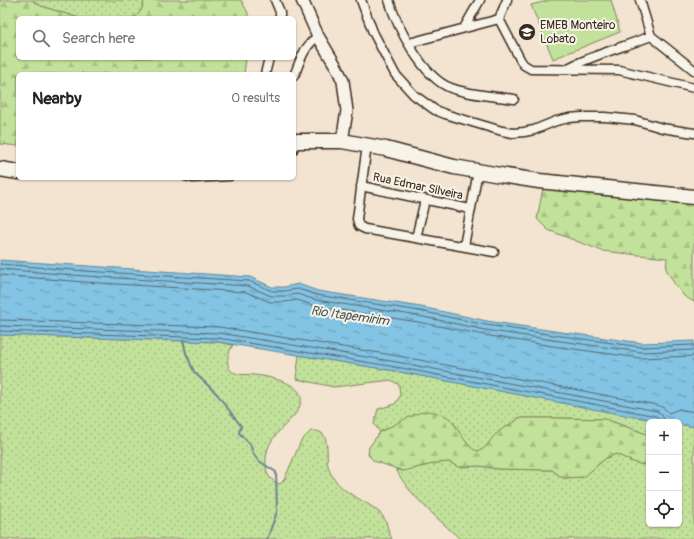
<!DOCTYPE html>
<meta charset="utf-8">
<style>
body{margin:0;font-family:Pangolin,sans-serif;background:#f6f6f6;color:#222}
.controls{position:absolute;right:12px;bottom:12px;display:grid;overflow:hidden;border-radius:6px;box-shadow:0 1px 3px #0004}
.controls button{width:36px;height:36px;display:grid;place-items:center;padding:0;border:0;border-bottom:1px solid #e0e0e0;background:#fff;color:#222;font:20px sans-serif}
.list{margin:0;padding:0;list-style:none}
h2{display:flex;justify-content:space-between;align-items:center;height:52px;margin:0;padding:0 16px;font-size:17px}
h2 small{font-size:13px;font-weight:400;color:#767676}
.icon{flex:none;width:22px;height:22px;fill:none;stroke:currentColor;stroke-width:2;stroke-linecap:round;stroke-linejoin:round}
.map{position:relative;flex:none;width:694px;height:539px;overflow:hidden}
.search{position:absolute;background:#fff;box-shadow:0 1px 3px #0004;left:16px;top:16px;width:280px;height:44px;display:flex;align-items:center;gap:10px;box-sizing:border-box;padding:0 14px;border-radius:6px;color:#767676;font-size:15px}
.panel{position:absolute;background:#fff;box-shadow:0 1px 3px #0004;left:16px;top:72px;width:280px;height:108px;border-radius:6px}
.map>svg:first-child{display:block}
</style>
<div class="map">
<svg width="694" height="539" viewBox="0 0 694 539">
<defs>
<pattern id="grass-dots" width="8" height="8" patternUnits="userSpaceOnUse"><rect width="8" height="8" fill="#c2e19a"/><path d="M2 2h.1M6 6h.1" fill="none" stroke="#a8c184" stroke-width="1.8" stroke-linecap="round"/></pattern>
<pattern id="forest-firs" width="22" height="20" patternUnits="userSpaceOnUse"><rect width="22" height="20" fill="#c2e19a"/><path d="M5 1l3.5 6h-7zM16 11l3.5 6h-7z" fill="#a8c184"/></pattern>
<pattern id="water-ripples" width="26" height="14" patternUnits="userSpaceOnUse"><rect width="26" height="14" fill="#83c3e3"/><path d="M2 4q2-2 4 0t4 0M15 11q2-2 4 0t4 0" fill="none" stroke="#6c9fb7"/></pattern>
</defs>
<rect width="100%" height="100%" fill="#f2e4d0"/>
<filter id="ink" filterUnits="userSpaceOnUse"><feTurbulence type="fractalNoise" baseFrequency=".025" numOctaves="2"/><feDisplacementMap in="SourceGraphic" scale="8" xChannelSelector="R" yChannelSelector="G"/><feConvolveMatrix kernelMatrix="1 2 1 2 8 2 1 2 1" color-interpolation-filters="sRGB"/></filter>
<g filter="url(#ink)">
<path fill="url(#grass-dots)" stroke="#7e865c" d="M33,0h111c-1,8 -4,15 -12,18h-53l-38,-12 -7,-4z
M0,335l218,7 15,3c-6,9 -10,26 5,29 5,1 11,0 16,1 12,1 45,7 47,22 2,15 -18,28 -25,38 -8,9 -11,20 -10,31 0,10 6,15 14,18l4,-4 17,-39 10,-10c3,0 7,0 9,1 10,4 6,26 8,34 1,4 3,8 5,11 11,18 31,22 46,35 10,9 7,17 13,27h-392z
M299,355l96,16 271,51h-17v13l-44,-16 -48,-1h-39l-2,3c-7,4 -15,8 -21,14 -4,4 -6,11 -12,14 -12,9 -24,-18 -29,-26l-62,3 -12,6 -6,-8 4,-15 17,-5 5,-8 -1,-11 -8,-5 -57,7 -38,-8z
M679,424l15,3v112h-234c-21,-20 -52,-44 -64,-70l7,2 34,-8 12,-1 9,5 22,-1 18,3 54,1 11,8 21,-1 22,-19 10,-4c10,4 23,13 33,10v60h30z"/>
<path fill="url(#forest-firs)" stroke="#7e865c" d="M0,0h33l1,2 7,4 38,12h-61v40h228l-2,16h-226v72l-18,-2z
M144,0h97l7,13v5h-116c8,-3 11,-10 12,-18z
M543,188l151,16v98l-10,-6 -10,-13 -8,-14 1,-11 -65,-7 -54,-21 -11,-11z
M429,411c6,1 14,3 20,7 8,7 21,38 32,32 7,-3 9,-11 15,-16 5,-5 13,-9 20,-13l2,-3h39l48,1 44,16v29c-10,3 -23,-6 -33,-10l-10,4 -22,19 -21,1 -11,-8 -54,-1 -18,-3 -22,1 -9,-5 -12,1 -34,8 -29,-10 -6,-6 1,-8 11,-15 27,-14 12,-5z"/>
<path fill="#c2e19a" stroke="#7e865c" d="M551,0h60l9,32 -67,27 -22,-54z"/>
<path fill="url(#water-ripples)" stroke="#668694" d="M0,260l250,17 22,10h12l14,-3 20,7 103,16 66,14 67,10 88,12 52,-2v86l-15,-3v-2h-13l-37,-6 -234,-45 -177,-29 -218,-7z"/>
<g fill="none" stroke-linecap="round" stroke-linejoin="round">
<path stroke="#58676d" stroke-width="1" d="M0,264l85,7 164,10 23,10h12l14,-2 19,6 103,16 66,14 68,10 87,12 53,-2
M0,269l85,7 163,10 23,10h14l12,-2 19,6 103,16 66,14 68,10 88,12 53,-2
M0,275l84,7 162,10 24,10h15l12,-2 18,6 103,16 66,13 68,11 88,12 54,-2
M0,320l219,7 179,29 259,49 7,3 5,5 10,-4 15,3
M0,326l219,7 178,29 260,49 5,4 3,7
M0,331l218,7 178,29 260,49 3,2v4"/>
<path stroke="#668694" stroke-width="2" d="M183,340l3,13 8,19 23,22 24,32 -2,7 11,11 4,11 5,6 17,11 1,40 -10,27"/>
<defs>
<path id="lane" d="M294,152l4,-9
M185,178l8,2 37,-2"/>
<path id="street" d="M275,0l5,12v6
M361,0l12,32 22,42 19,21 21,15 10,4 57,17 11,2 11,-1 10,-2 22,-9 13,-3 12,-1h24l30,3 27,8 32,5
M389,0c8,27 34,78 62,88 19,7 42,8 63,11
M507,0l-8,19 22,42 3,4 7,4 88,1 75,18
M640,0l11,36 43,34
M464,28l16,-28
M409,43l90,-24
M570,67c26,-13 54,-20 81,-31
M265,74l4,-16
M294,76c7,-17 9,-28 24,-40
M367,145l-10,74 2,7 6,3 129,23
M361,186l109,23
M416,238l9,-38
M464,246l14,-75"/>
<path id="secondary" d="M302,0l16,36 19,32 6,13 4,30 -5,30"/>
<path id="highway" d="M294,141h48l44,8 68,18 46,8 39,6 155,16
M0,169l18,3"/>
</defs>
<use href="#lane" stroke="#3b2a1e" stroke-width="7"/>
<use href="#street" stroke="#3b2a1e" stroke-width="11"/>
<use href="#secondary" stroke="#3b2a1e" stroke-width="14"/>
<use href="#highway" stroke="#3b2a1e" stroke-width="17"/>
<use href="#lane" stroke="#f7f3e8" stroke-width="4"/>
<use href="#street" stroke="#f7f3e8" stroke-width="8"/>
<use href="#secondary" stroke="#f7f3e8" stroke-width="11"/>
<use href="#highway" stroke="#f7f3e8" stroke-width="14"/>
</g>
</g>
<defs>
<symbol id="school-disc" viewBox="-11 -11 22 22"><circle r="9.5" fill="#3b2a1e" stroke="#f7f3e8"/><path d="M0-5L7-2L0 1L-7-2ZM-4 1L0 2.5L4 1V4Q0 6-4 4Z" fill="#fff"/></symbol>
</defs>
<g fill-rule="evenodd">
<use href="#school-disc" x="517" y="22" width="20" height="20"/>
</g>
<g text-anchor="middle" stroke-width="4" stroke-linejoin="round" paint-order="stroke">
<g font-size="12" fill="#3b2a1e" stroke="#f7f3e8" text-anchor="start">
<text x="540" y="29">EMEB Monteiro<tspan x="540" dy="14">Lobato</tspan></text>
</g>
<g font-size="12" fill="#3b2a1e" stroke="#f7f3e8">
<text transform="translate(418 186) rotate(12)" y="4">Rua Edmar Silveira</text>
</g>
<g font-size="13" font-style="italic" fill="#515859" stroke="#f7f3e8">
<text transform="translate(350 315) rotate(8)" y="5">Rio Itapemirim</text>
</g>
</g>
</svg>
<div class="controls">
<button>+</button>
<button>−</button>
<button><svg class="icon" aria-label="locate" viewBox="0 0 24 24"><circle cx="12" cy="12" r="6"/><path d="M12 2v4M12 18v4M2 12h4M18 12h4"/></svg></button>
</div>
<div class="search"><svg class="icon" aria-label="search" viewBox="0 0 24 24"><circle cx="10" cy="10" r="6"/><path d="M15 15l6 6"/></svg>Search here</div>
<section class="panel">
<h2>Nearby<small>0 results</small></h2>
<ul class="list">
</ul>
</section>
</div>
